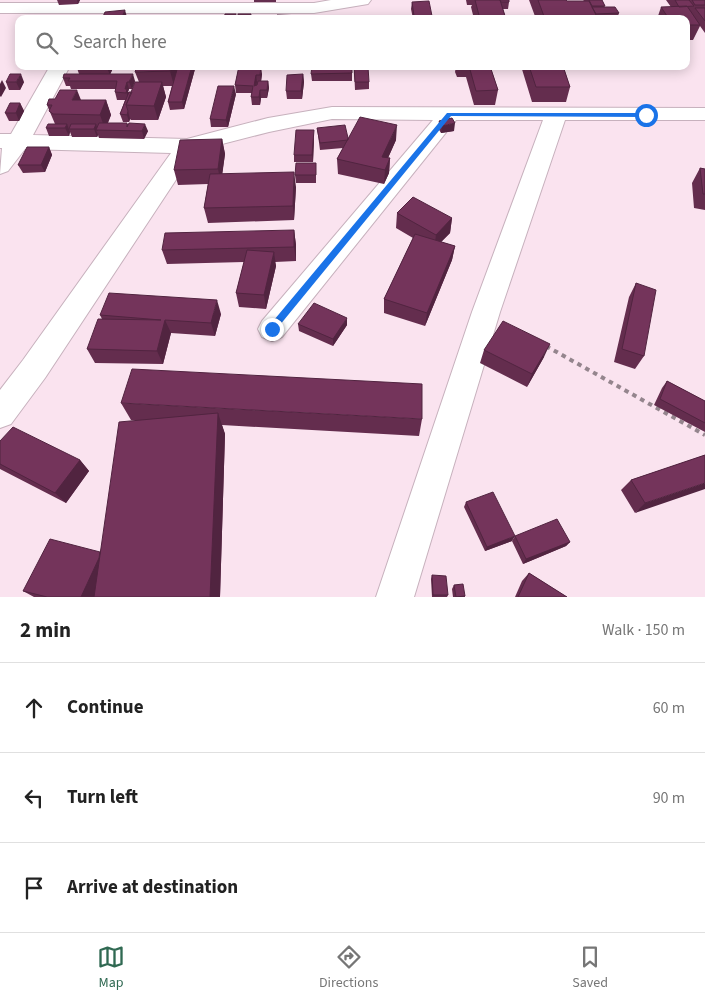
<!DOCTYPE html>
<meta charset="utf-8">
<style>
body{margin:0;font-family:"Source Sans 3",sans-serif;background:#f2f2f2;color:#222}
.stop{position:absolute;width:15px;height:15px;margin:-11px;border:4px solid #1a73e8;border-radius:50%;background:#fff}
.stop.end{background:#1a73e8;border-color:#fff;box-shadow:0 1px 5px #0008}
.list{margin:0;padding:0;list-style:none}
h2{display:flex;justify-content:space-between;align-items:center;height:65px;margin:0;padding:0 20px;font-size:21px}
h2 small{font-size:16px;font-weight:400;color:#767676}
.list li{display:grid;grid-template-columns:32px 1fr auto;gap:15px;align-items:center;box-sizing:border-box;height:90px;padding:0 20px;border-top:1px solid #e0e0e0}
.list b{display:block;font-size:19px;white-space:nowrap}
.list em{font-size:16px;font-style:normal;color:#767676}
.icon{flex:none;width:28px;height:28px;fill:none;stroke:currentColor;stroke-width:2;stroke-linecap:round;stroke-linejoin:round}
.map{position:relative;flex:none;width:705px;height:597px;overflow:hidden}
.search{position:absolute;background:#fff;box-shadow:0 2px 12px #0003;left:15px;right:15px;top:15px;height:55px;display:flex;align-items:center;gap:12px;box-sizing:border-box;padding:0 18px;border-radius:10px;color:#767676;font-size:19px}
.sheet{height:335px;background:#fff}
nav{display:flex;justify-content:space-around;align-items:center;box-sizing:border-box;height:70px;border-top:1px solid #e0e0e0;background:#fff;font-size:14px;color:#767676}
nav a{display:grid;justify-items:center;gap:2px}
nav .on{color:#306952}
.map>svg:first-child{display:block}
</style>
<div class="map">
<svg width="705" height="597" viewBox="0 0 705 597">
<rect width="100%" height="100%" fill="#fae3ef"/>
<g fill="none" stroke-linecap="round" stroke-linejoin="round">
<defs>
<path id="minor" d="M331,0h40l-3,4 -54,9h-314v-10h314z
M50,66h20l-37,69 154,4 81,-21 64,-11 373,1v12h-140l-65,192 -86,285h-38l96,-285 71,-192h-87l-174,217 -10,4 -10,-4 -4,-8 4,-8 171,-201 -101,-1 -63,13 -74,19 -150,227 -34,46 -11,4v-38l23,-30 148,-207 -146,-4 -17,22 -8,3 2,-26h-2v-14h11z"/>
</defs>
<use href="#minor" stroke="#c7b1bd" stroke-width="2"/>
<path stroke="#94858d" stroke-width="4" stroke-dasharray="4.5 4.5" stroke-linecap="butt" d="M546,346l159,89"/>
<use href="#minor" fill="#fff" fill-rule="evenodd"/>
</g>
<path fill="#642d4e" d="M57,0h23l-2,4 -19,1z
M254,0h22v2h-22z
M466,0h43v2l-1,7h-5l3,10h-32l-3,-12 1,-2h-5z
M529,0h37l1,1h17l-1,-1h19l3,6 -1,1 15,6 -2,6h-81z
M666,0h39v33l-5,-7 -7,14h-7v-21h-29l4,-12h10z
M412,2l20,14v3h-19l-2,-10z
M78,66h34l1,2 -3,6 25,7 -3,8h-3l-1,3h4l7,-10 -4,-10 60,-3 -11,40 -14,1 -2,-8 4,-16h-9l3,11 -8,23h-27l-1,-1 -1,3h-6l-3,-8 5,-14h-8l-2,-8v-3h-44l-1,-3h-4l-3,-8 16,-4 -2,-6z
M239,66l23,8 -1,7h7l1,7 -2,10h-6l-1,7h-8l-1,-8 1,-4h-16l-1,-8z
M352,66v15h-40l-1,-7z
M456,66h34l8,24 -3,15h-21l-8,-28h-9l-2,-5z
M521,66h42l7,21 -4,15h-34z
M354,67l15,15v7l-14,1z
M303,74l1,8 -2,17h-15l-1,-8z
M6,82h18l-4,8h-11z
M236,94l-8,33h-17l-1,-8z
M81,100h25l5,15 -3,8 20,1 20,7 -4,8 -45,-1 -1,-3 -1,2h-25l-2,-5 -1,4h-20l-3,-8 9,-4 -8,-19z
M20,103l4,8 -5,10h-10l-4,-8z
M439,121l15,10 -13,2 -3,-5z
M317,128l31,10 48,2 -8,18h2l-1,15 -5,11 -46,-10 -1,-15 6,-11 -23,2z
M314,138l-1,24h-19v-7z
M222,139l3,15 -3,20 74,13 -2,33 -86,3 -4,-15 4,-24 -30,1 -4,-15z
M49,147l3,8 -7,17 -22,1 -5,-8z
M700,168l5,1v41l-11,-2 -2,-25z
M316,170v13h-20l-1,-8z
M397,213l55,5 -2,15 -9,9 14,4 -3,14 -27,66 -41,-13v-14l29,-61 -17,-10z
M294,230l2,15v16l-21,1 1,4 -10,43 -27,-2 -3,-14 8,-31 -77,2 -5,-14z
M636,283l8,73 -9,13 -21,-7 15,-65z
M221,314l-6,22 -44,-3 -8,31 -68,-1 -8,-14 15,-30 -2,-4z
M298,324l49,1 -14,21 -34,-15z
M484,350l60,7 -17,30 -47,-24z
M667,381l38,20v31l-51,-27 8,-17z
M121,403l301,16 -3,17 -197,-11 3,9 -5,163h-186l-11,-6 77,-39 36,-132h-5z
M0,441l80,19 9,11 -23,32 -66,-34z
M705,455l-70,58 -14,-23 10,-10z
M466,502l46,39 -27,10 -21,-44z
M515,536l55,6 -4,4 -43,18 -11,-23z
M529,573l38,24h-52l7,-16z
M432,575l16,20 -1,2h-15l-1,-18z
M454,585l11,11v1h-12l-1,-8z"/>
<path fill="#512440" d="M77,0h3l-2,4z
M125,10l2,7 -1,2h-5z
M108,66h4l1,2 -3,7 -3,-7z
M172,66h6l-4,20 -4,-15z
M192,66h2l1,3 -11,40 -2,-7z
M261,66l1,8 -1,8 -1,-7z
M21,74l3,8 -4,8 -4,-8z
M133,74l2,7 -3,8 -3,-7z
M303,74l1,8 -2,17 -1,-8z
M256,75l1,7 -2,11 -1,-7z
M2,80l4,8 -5,9 -1,-1v-12z
M268,81l1,7 -2,10v-8z
M127,82l2,7 -1,3 1,8 -4,-11z
M162,82l4,15 -8,23 -4,-14z
M234,86l2,8 -8,33 -2,-7z
M77,90l6,15 -11,-5z
M260,90l1,8 -1,7 -1,-8z
M106,100l5,15 -6,14 -5,-14z
M20,103l4,8 -5,10 -3,-8z
M128,111l2,8 -1,3 -2,-7z
M455,123l-1,8 -13,2 1,-7z
M67,124l3,8 -1,4 -4,-8z
M96,124l2,7 -2,-1 2,5 -1,2 -3,-8z
M145,124l3,7 -4,8 -2,-8z
M397,125l-1,15 -13,29 -1,-12z
M314,130v8l-1,24 -1,-7z
M222,139l3,15 -4,30 -3,-15z
M49,147l3,8 -7,17 -4,-7z
M390,158l-1,15 -5,11 1,-14z
M294,172l2,15 -2,33 -1,-14z
M452,218l-2,15 -16,16 2,-14z
M294,230l2,15v16l-2,-14z
M455,246l-3,14 -27,66 2,-13z
M274,252l2,14 -10,43 -2,-14z
M217,300l4,14 -6,22 -4,-13z
M347,318v7l-14,21v-7z
M165,320l6,13 -8,31 -6,-13z
M550,344l-6,13 -17,30 5,-13z
M218,413l7,21 -5,163h-10z
M80,460l9,11 -23,32 -11,-10z
M705,483v6l-70,24 10,-10z
M515,536l-3,5 -27,10 2,-4z
M570,542l-4,4 -43,18 3,-5z
M102,552l-7,45h-14z"/>
<path fill="#74345b" stroke="#512440" d="M475,0h25l6,19h-26z
M500,0h9v2h-8z
M538,0h28l1,1h22l9,18h-53z
M589,0h13l3,6h-13z
M675,0h14l5,6 -15,1z
M692,0h13v5h-10z
M429,1l3,15h-18l-2,-14z
M687,6l13,19h-14v-6h-17l-8,-12z
M592,7h23l4,6 -23,1z
M695,8h10v13z
M125,10l-4,9h-19l3,-7z
M225,14h11l-1,5h-11z
M238,14h13l-1,5h-12z
M277,15l29,1 -1,3h-29z
M313,16h11v3h-11z
M78,66h30l-1,2h-30z
M137,66h35l-2,5 -35,1z
M178,66h14l-10,36h-14z
M239,66h22l-1,9h-4l-2,11 3,-1 1,-4h10l-1,9h-7l-1,7h-8l2,-11 -18,-1z
M312,66h40v7l-41,1z
M469,66h21l8,24 -22,1z
M529,66h34l7,21h-34z
M354,67h14l1,15h-14z
M10,74h11l-5,8h-10z
M64,74h69l-4,8h-2l-2,7h2l-1,4 -11,-1 2,-11h-49l2,-3h-7z
M303,74l-2,17h-15l1,-16z
M135,82h27l-8,24 -28,-1z
M218,86h16l-8,34 -16,-1z
M60,90h17l-5,10h34l-6,15 -47,-1 -4,-3 3,-6h-5l2,-6h6z
M129,92h3l-6,13 2,6 -1,4 -7,-1z
M10,103h10l-4,10h-11z
M360,117l37,8 -15,32 8,1 -5,12 -48,-11z
M452,118l3,5 -13,3 -3,-5z
M99,123h28v4l2,-4 16,1 -3,7 -46,-1z
M48,124h19l-2,4h-19z
M71,124h25l-2,5h-25z
M345,125l3,13v2l-28,3 -3,-15z
M296,130h18l-2,25h-18z
M222,139l-4,30 -44,1 6,-30z
M27,147h22l-8,18h-23z
M296,163h20v12h-21z
M700,168l5,1v25h-2z
M294,172l-1,34 -89,2 6,-34z
M413,197l39,21 -16,17 -39,-22z
M294,230v17l-132,3 3,-17z
M415,234l40,12 -28,67 -43,-14z
M247,250l27,2 -10,43 -28,-2z
M636,283l20,7 -12,66 -22,-7z
M109,293l108,7 -6,23 -46,-3 -8,31 -70,-2 11,-30 63,1 -61,-5z
M314,303l33,15 -14,21 -35,-15z
M503,321l47,23 -18,30 -48,-24z
M132,369l290,15v35l-301,-16z
M667,381l38,20v22l-45,-24z
M218,413l-8,184h-116l25,-175z
M13,427l67,33 -25,33 -55,-29v-23z
M705,455v28l-60,20 -14,-23z
M493,492l22,44 -28,11 -21,-45z
M557,519l13,23 -44,17 -11,-23z
M50,539l50,13 -1,6 -18,39h-34l-24,-6z
M529,573l38,24h-49z
M432,575l14,1 2,19h-15z
M463,584l2,12 -9,1 -2,-12z"/>
<path fill="#1a73e8" d="M447,113h199l3,2 -3,2 -195,-1 -176,215h-6v-5z"/>
</svg>
<div class="stop" style="left:646px;top:115px"></div>
<div class="stop end" style="left:272px;top:329px"></div>
<div class="search"><svg class="icon" aria-label="search" viewBox="0 0 24 24"><circle cx="10" cy="10" r="6"/><path d="M15 15l6 6"/></svg>Search here</div>
</div>
<section class="sheet">
<h2>2 min<small>Walk · 150 m</small></h2>
<ul class="list">
<li><svg class="icon" aria-label="ahead" viewBox="0 0 24 24"><path d="M12 20V5M6 11l6-6 6 6"/></svg><div><b>Continue</b></div><em>60 m</em></li>
<li><svg class="icon" aria-label="left" viewBox="0 0 24 24"><path d="M17 20v-9H6M10 6l-5 5 5 5"/></svg><div><b>Turn left</b></div><em>90 m</em></li>
<li><svg class="icon" aria-label="arrive" viewBox="0 0 24 24"><path d="M6 21V4h12l-3 4 3 4H6"/></svg><div><b>Arrive at destination</b></div></li>
</ul>
</section>
<nav>
<a class="on"><svg class="icon" aria-label="map" viewBox="0 0 24 24"><path d="M3 6l6-2 6 2 6-2v14l-6 2-6-2-6 2zM9 4v14M15 6v14"/></svg>Map</a>
<a><svg class="icon" aria-label="directions" viewBox="0 0 24 24"><path d="M12 3l9 9-9 9-9-9zM9 14v-3h6M13 9l2 2-2 2"/></svg>Directions</a>
<a><svg class="icon" aria-label="saved" viewBox="0 0 24 24"><path d="M7 4h10v16l-5-4-5 4z"/></svg>Saved</a>
</nav>
